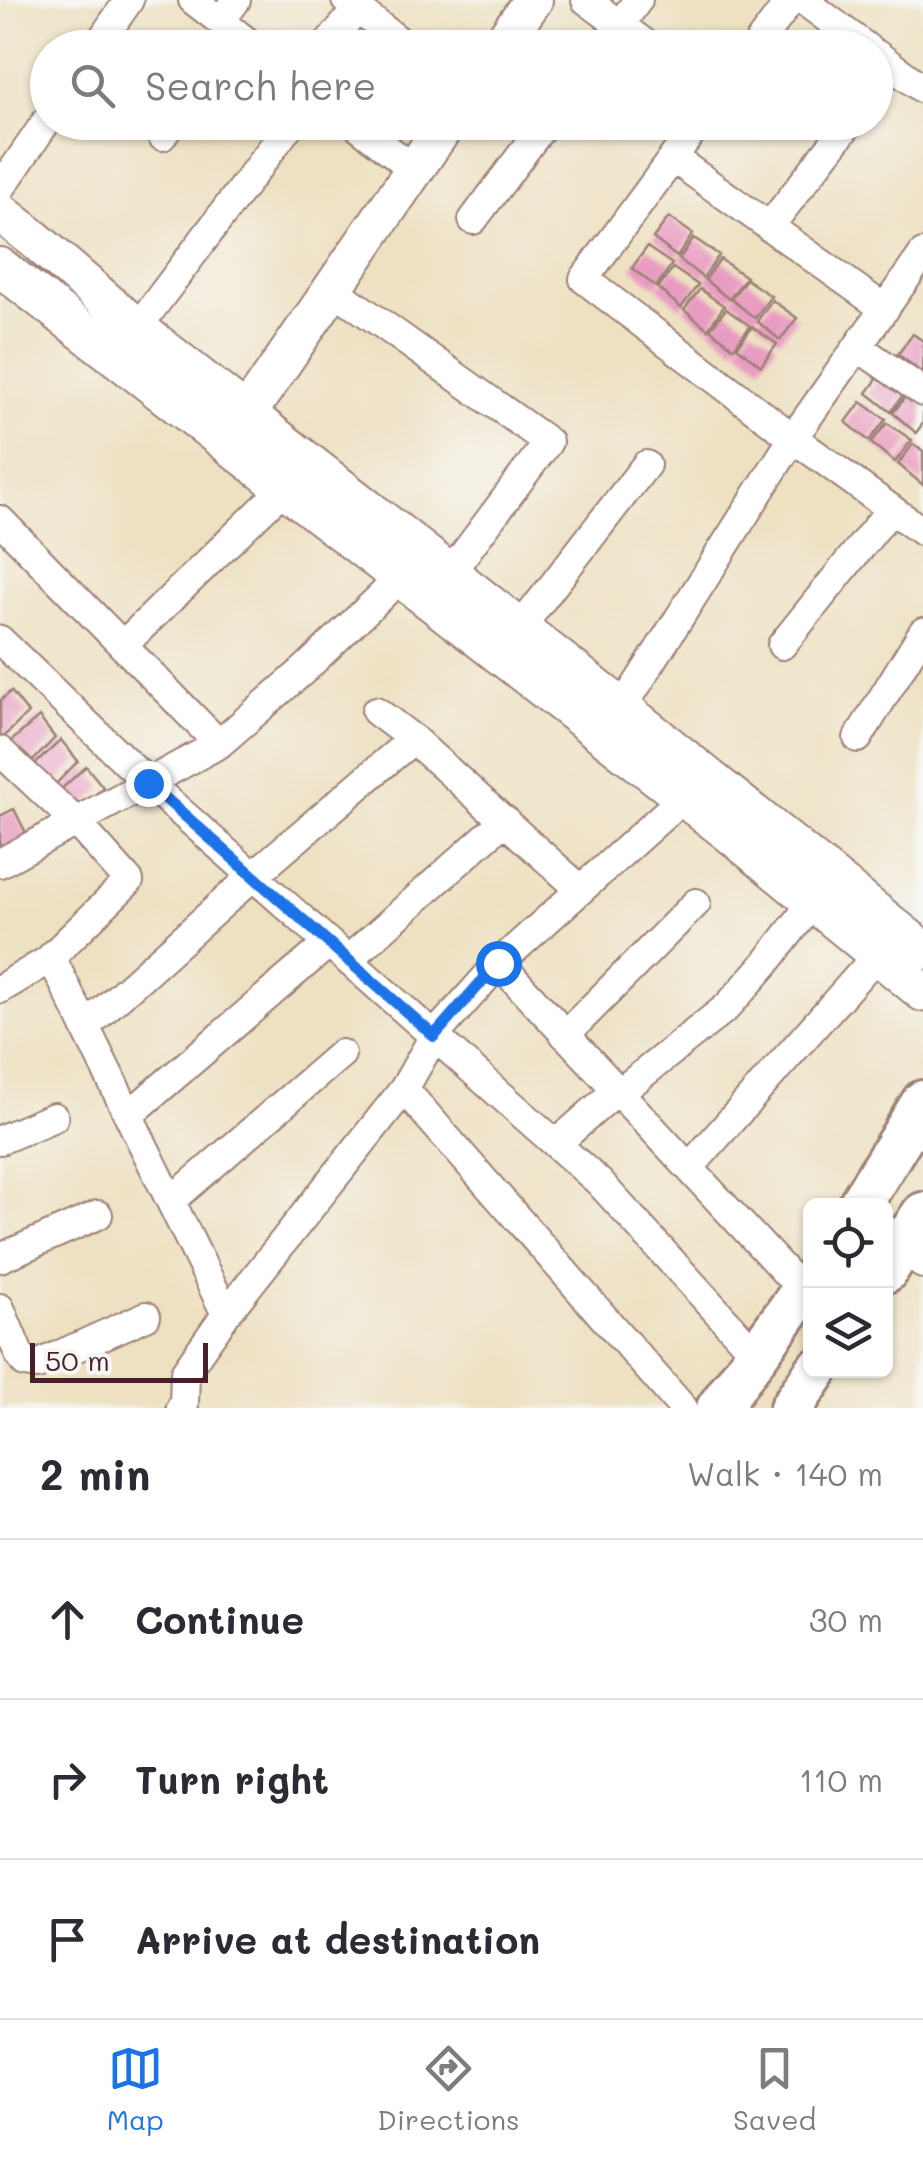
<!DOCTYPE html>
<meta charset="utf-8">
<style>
body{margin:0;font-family:Mali,sans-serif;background:#f7f7f7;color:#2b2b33}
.controls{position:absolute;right:30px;bottom:30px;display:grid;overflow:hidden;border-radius:15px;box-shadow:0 2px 8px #0004}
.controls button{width:90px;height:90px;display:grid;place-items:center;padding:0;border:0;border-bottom:2px solid #e1e1e2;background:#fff;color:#2b2b33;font:50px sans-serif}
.scale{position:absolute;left:30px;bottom:25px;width:178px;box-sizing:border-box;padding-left:10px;border:5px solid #4a1f2b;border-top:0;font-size:28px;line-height:35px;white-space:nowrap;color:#4a1f2b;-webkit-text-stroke:8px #f6f6f2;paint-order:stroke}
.stop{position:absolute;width:30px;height:30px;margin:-22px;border:8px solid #1a73e8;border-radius:50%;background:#fff}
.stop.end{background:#1a73e8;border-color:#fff;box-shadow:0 2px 10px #0008}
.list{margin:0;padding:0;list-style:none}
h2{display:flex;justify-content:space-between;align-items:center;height:130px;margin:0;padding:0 40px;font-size:42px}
h2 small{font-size:32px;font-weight:400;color:#7c7c81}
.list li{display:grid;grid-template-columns:65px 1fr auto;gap:30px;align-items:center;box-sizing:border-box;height:160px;padding:0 40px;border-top:2px solid #e1e1e2}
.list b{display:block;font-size:38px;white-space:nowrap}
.list em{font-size:32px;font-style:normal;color:#7c7c81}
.icon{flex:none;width:55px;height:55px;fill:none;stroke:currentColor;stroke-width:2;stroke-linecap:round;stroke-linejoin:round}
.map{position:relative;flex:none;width:923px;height:1408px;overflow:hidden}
.search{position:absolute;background:#fff;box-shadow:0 2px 8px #0004;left:30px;right:30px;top:30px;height:110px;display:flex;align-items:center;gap:25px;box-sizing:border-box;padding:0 35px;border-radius:55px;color:#7c7c81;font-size:38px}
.sheet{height:610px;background:#fff}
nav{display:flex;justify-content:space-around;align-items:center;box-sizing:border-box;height:140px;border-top:2px solid #e1e1e2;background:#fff;font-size:28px;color:#7c7c81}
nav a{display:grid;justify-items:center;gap:5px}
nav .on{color:#1a73e8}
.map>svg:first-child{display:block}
</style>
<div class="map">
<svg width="923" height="1408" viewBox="0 0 923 1408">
<rect width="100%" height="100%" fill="#f6f6f2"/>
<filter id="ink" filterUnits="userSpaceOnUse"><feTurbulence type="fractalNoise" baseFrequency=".01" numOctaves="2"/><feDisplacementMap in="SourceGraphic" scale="20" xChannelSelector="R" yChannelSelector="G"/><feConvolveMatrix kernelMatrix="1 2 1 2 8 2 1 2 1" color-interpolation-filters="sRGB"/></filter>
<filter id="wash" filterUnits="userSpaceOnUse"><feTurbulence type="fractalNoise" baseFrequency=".0048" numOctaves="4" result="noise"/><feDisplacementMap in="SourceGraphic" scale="40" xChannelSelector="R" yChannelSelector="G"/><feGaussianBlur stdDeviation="2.25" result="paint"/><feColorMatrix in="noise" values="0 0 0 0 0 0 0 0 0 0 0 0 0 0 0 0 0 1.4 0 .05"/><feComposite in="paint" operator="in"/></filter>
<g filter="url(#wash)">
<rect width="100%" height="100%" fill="#eee1c2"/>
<g id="blocks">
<path fill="#e99cc1" d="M669,217l24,17 -16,23 -24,-19z
M694,238l25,17 -16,23 -24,-19z
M647,247l25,17 -16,23 -24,-19z
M720,259l26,18 -17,22 -24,-19z
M673,268l25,17 -17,23 -23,-20z
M746,279l25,17 -16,22 -24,-19z
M700,289l24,17 -16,23 -24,-19z
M772,300l25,18 -17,22 -23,-19z
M726,309l24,17 -16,22 -24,-19z
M752,327l25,17 -16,22 -24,-19z
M913,334l10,7v33l-25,-20z
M882,372l25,17 -16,23 -24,-19z
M908,393l15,11v19l-7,10 -23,-20z
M861,402l25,17 -17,22 -23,-19z
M887,423l25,17 -17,22 -24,-19z
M913,444l10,7v34l-25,-21z
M11,691l17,22 -28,28v-40z
M39,717l16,21 -26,27 -20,-22z
M61,740l17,21 -26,27 -20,-21z
M86,766l17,21 -26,27 -20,-21z
M14,809l14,28 -28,13v-34z"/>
</g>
</g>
<g filter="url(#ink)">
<use href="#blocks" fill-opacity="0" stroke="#9c8076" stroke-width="2.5"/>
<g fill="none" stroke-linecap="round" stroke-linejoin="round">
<defs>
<path id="street" d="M193,0l62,48
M346,0l62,48
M586,0l65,48
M803,0l64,48
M221,21l15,-21
M96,48l33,-48
M325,48l32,-39
M603,48l35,-48
M755,48l36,-48
M876,54l47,35
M353,122l62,48
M699,122l-115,157 209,159 130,94
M162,136l10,-14
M673,158l212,151
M0,189l48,-70
M473,220l73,-98
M769,227l81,-105
M333,289l215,153 -98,131
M137,328l152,-202
M858,347l65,45
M0,520l219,224
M520,628l126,-163
M0,640l148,143 451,399 157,172
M123,645l148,-144
M782,645l109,-136
M376,711l37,28
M612,724l181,-286 130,-184
M858,738l65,-106
M0,751l76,71 53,59 -78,76 175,357 178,-225 279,319
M0,863l219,-119 86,-75 96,-92
M348,960l157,-140
M499,963l185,-166
M0,989l52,-31
M85,1027l168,-151 160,-137 167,150
M565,1035l131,-132
M404,1089l30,-53 65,-73 305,329
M619,1093l108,-86 39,-44 47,-61
M129,1115l200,-172
M0,1140l54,-23
M556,1144l61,-54
M689,1168l189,-214
M171,1201l170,-147
M886,1230l20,12 17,22
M0,1258l98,-43
M0,1308l19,46 6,9 12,2 109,-49
M181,1408l3,-3 1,-33 41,-58"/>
<path id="secondary" d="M499,48l34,-48
M0,212l33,26 104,90 485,380 301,242
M0,267l732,568 191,157
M233,434l214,-312"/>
<path id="primary" d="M859,1206l64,-104
M886,1271l37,-57
M718,1408l92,-127
M791,1408l26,-38"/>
</defs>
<use href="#street" stroke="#9c8076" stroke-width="32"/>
<use href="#secondary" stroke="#9c8076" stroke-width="42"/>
<use href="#primary" stroke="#9c8076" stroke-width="48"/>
<use href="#street" stroke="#fff" stroke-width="28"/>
<use href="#secondary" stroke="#fff" stroke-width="38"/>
<use href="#primary" stroke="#fff" stroke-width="42"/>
</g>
</g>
<g fill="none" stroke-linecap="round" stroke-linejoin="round" filter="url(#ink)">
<path stroke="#1a73e8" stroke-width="12" d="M148,783l286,253 64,-73"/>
</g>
</svg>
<div class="controls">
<button><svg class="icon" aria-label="locate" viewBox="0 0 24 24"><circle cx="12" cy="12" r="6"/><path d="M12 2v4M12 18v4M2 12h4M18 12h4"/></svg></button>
<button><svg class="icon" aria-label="layers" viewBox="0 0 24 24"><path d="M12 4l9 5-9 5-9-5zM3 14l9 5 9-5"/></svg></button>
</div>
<div class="scale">50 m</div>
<div class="stop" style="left:498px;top:963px"></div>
<div class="stop end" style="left:148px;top:783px"></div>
<div class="search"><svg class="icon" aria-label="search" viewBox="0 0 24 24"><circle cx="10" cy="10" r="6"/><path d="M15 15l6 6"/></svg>Search here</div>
</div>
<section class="sheet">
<h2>2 min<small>Walk · 140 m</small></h2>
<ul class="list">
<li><svg class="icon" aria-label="ahead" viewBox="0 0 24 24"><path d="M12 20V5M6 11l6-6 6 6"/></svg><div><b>Continue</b></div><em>30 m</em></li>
<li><svg class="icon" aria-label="right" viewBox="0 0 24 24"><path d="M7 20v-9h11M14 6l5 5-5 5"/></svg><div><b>Turn right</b></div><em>110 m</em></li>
<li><svg class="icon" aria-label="arrive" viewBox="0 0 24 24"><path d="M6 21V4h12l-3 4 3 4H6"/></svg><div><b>Arrive at destination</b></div></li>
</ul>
</section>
<nav>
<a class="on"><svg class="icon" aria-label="map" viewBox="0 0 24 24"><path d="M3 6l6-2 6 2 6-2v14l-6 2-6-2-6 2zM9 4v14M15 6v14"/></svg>Map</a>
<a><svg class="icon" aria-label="directions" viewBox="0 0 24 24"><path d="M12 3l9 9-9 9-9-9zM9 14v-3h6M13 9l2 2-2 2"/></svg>Directions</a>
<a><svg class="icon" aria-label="saved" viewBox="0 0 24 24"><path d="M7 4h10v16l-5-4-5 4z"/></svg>Saved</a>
</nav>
